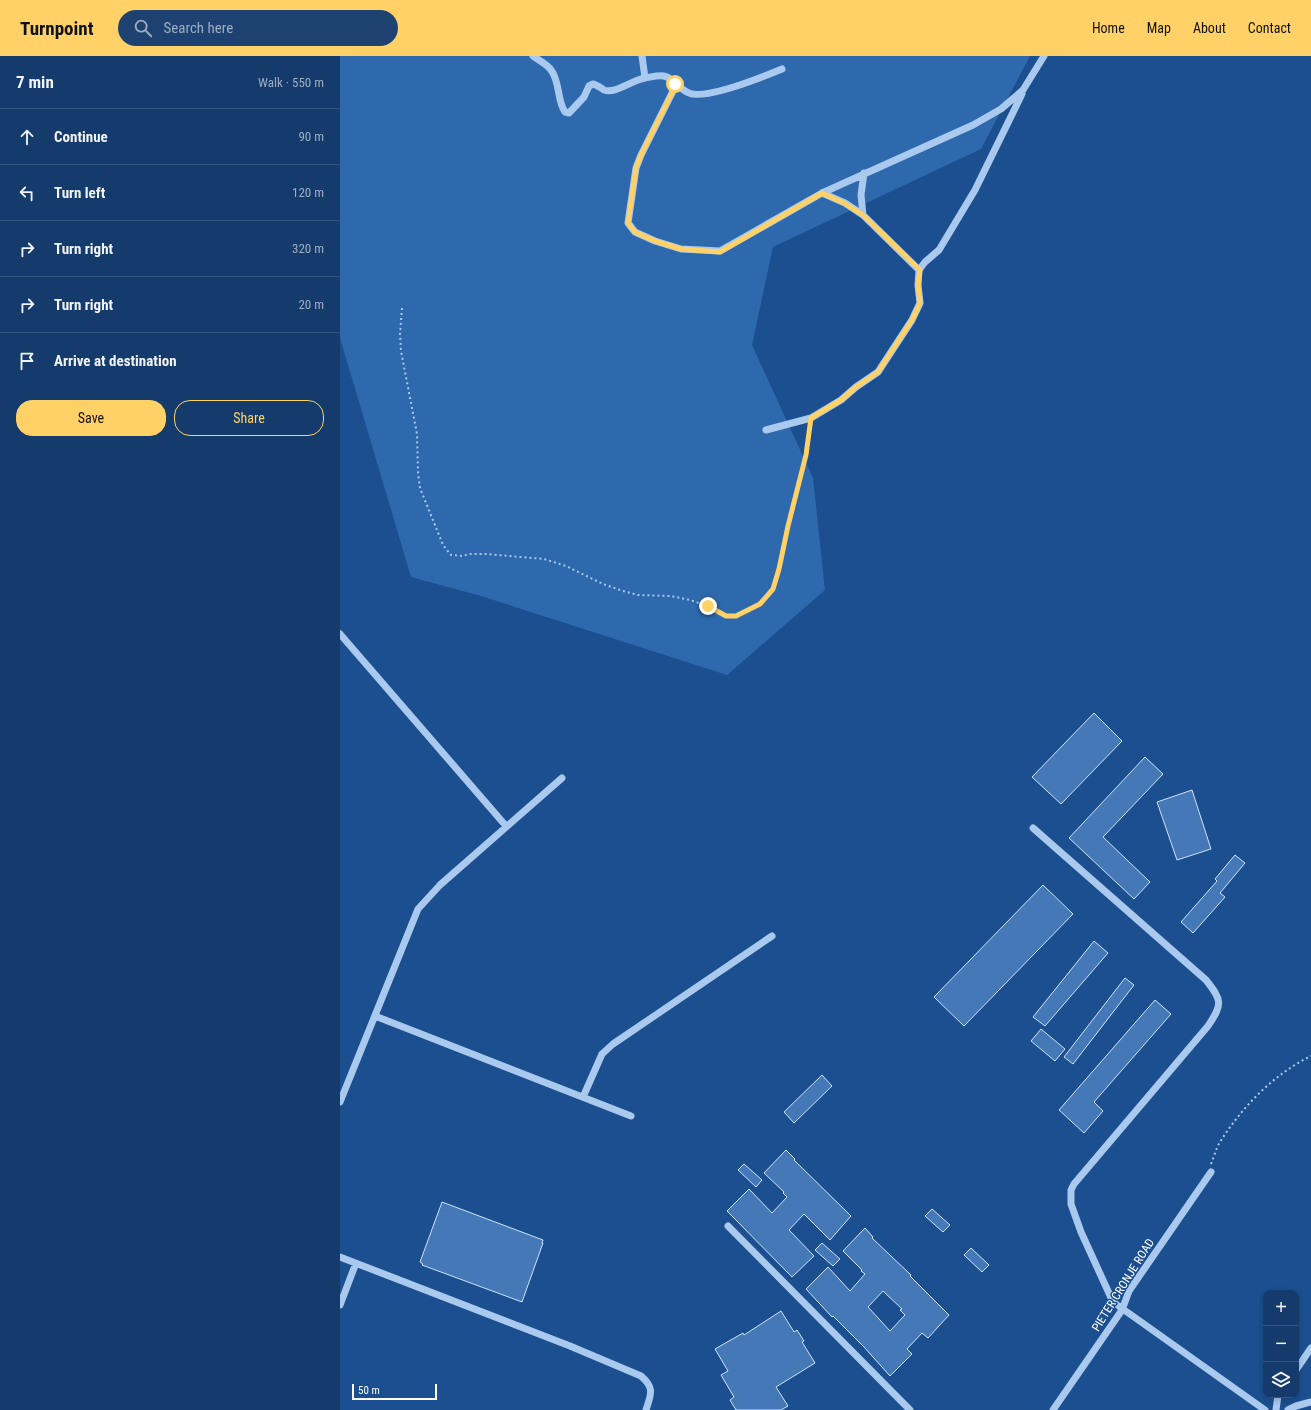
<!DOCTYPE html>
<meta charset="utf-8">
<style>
body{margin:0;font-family:"Roboto Condensed",sans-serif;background:#1d4271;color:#f1f3f6}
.controls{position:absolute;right:12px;bottom:12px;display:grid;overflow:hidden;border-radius:8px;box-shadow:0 2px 6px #0003}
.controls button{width:36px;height:36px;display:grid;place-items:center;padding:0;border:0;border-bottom:1px solid #33557e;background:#143b6b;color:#f1f3f6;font:20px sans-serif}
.scale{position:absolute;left:12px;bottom:10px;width:85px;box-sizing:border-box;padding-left:4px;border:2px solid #fff;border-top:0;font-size:11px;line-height:14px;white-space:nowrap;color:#fff;-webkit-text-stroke:3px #1b4f8f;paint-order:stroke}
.stop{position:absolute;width:12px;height:12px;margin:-9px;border:3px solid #ffd166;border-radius:50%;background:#fff}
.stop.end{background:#ffd166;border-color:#fff;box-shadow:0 1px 4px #0008}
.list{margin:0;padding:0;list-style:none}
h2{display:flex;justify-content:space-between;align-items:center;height:52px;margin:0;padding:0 16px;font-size:17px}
h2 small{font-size:13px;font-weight:400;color:#9dadc1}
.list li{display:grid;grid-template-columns:26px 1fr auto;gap:12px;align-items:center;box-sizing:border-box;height:56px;padding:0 16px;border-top:1px solid #33557e}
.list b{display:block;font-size:15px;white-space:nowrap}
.list em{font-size:13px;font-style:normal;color:#9dadc1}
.actions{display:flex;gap:8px;padding:12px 16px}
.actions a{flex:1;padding:9px 0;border:1px solid #ffd166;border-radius:16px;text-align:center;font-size:14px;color:#ffd166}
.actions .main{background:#ffd166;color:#111}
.icon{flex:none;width:22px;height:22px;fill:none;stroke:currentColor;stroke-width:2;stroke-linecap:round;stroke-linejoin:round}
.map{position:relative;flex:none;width:971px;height:1354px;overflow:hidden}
header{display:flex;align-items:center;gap:24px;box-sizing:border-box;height:56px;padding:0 20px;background:#ffd166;color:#111}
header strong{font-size:19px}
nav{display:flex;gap:22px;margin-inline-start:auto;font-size:14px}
.search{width:280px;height:36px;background:#1d4271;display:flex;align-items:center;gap:10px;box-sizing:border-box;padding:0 14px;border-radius:22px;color:#9dadc1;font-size:15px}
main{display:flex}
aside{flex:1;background:#143b6b}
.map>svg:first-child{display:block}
</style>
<header>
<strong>Turnpoint</strong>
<div class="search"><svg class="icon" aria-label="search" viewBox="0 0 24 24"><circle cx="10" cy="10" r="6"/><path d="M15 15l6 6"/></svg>Search here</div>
<nav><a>Home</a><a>Map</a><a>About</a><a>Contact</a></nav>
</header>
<main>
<aside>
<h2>7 min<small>Walk · 550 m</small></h2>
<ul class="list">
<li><svg class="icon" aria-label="ahead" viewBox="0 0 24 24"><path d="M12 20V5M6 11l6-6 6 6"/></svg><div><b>Continue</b></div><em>90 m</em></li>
<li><svg class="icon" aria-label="left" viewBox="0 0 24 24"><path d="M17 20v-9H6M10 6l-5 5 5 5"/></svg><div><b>Turn left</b></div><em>120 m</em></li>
<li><svg class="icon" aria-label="right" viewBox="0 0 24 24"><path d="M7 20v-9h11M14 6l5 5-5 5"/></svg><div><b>Turn right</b></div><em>320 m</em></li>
<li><svg class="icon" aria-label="right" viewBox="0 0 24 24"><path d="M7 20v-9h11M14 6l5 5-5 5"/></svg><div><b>Turn right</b></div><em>20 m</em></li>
<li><svg class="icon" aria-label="arrive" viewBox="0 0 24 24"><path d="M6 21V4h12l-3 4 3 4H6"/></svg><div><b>Arrive at destination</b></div></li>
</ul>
<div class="actions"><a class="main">Save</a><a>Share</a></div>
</aside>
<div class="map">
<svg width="971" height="1354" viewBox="0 0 971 1354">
<rect width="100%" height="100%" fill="#1b4f8f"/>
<path fill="#2e69ad" d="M0,0h690l-49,93 -208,98 -21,98 61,133 12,112 -98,85 -246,-79 -70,-19 -71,-239z"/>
<path fill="#4478b7" stroke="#cfe3fa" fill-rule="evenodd" d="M754,657l28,28 -61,63 -29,-27z
M805,701l18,17 -60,63 47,45 -16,17 -65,-61z
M852,734l19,59 -34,11 -20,-58z
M895,799l10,8 -25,30 5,4 -32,36 -12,-11 36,-41 -2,-2z
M703,829l30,29 -109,112 -30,-29z
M754,885l14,12 -63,73 -12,-9z
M785,922l9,7 -61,79 -9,-7z
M815,944l16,14 -77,88 9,9 -19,22 -25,-23z
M701,973l24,20 -10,12 -24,-20z
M482,1019l10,11 -38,37 -10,-11z
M446,1094l9,9 -1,1 57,56 -21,24 -26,-26 -15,16 25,26 -22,21 -65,-66 22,-22 23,24 15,-16 -4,-4 1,-1 -20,-19z
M404,1108l18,16 -6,7 -18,-17z
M102,1146l101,38 -1,3h1l-21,59 -100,-37 1,-1 -3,-2z
M592,1153l18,16 -7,7 -18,-16z
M525,1172l8,9 -1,1 39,37 -1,1 39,39 -21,23 -6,-5 -15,16 5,5 -22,22 -26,-29 -31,-31 -1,1 -26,-28 22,-22 22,24 15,-17 -4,-3 1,-1 -19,-19zM543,1235l19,18 -2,1 5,5 -15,16 -22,-24z
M482,1187l18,16 -7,7 -18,-16z
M631,1192l18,17 -7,7 -18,-17z
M441,1255l13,21 3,-2 7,11 -2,1 13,21 -39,24 12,19 -7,4h-45l-6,-10 4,-3 -13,-22 7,-4 -13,-22 28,-16 1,2z"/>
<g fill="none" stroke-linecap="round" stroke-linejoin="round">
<path stroke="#a9c9ee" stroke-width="2" stroke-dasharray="2 3" stroke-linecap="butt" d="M62,252l-2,26 1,17 16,83 1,39 2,15 23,57 8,10 12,1 6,-2h17l58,5 22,7 37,18 20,7 15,4 33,1 19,4 18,6 18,10h10l24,-12 13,-15 6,-20 9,-43 18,-71 4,-28
M871,1108c3,-7 5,-16 9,-22 22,-35 54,-68 91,-86"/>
<path stroke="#a9c9ee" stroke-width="7" d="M193,0c5,4 14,8 18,14 9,11 6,31 14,42l4,1 15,-16 5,-11 4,-2c4,1 8,4 11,6 12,4 28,-10 41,-12
M302,0l3,22c12,-2 22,-6 30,6l-2,7 -32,64 -5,13 -8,55 7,9 20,9 26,8 39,2 102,-58 151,-68 28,-16 22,-19 21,-34
M332,24c5,4 11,11 17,13 17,7 76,-17 93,-24
M482,137l23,10 18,12 56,55
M523,159l-2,-20 3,-22
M426,374l45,-12 30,-18 15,-13 22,-15 34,-52 8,-17 -2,-18 1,-15 6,-8 14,-12 36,-60 47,-96
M0,578l166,192
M693,772l173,152c16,20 17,24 2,46l-134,158 -3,6v14l10,28 32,70 152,108
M35,960l256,100
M243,1041l19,-43 11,-10 159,-108
M0,1046l78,-193 22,-24 122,-107
M388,1170l182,184
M0,1201l230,89 71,30c14,12 10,18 5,34
M0,1249l16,-42
M956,1314l15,-22
M713,1354l69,-100 7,-19 82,-119
M936,1354l2,-15
M948,1354l8,-4 15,-4"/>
</g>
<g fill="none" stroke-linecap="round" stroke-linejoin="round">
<path stroke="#ffd166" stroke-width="5" d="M335,28l-2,7 -32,64 -5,13 -8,55 7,9 20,9 26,8 39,3 102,-59 22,10 19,12 57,55 -2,15 2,18 -8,17 -34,52 -22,15 -15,13 -30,18 -5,37 -18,71 -9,43 -6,20 -13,15 -24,12h-10l-18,-10"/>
</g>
<g text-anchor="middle" stroke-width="3" stroke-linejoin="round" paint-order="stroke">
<g font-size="12" fill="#fff" stroke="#1b4f8f">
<text transform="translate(783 1229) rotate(-58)" y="4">PIETER CRONJE ROAD</text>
</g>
</g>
</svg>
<div class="controls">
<button>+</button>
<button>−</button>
<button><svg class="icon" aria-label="layers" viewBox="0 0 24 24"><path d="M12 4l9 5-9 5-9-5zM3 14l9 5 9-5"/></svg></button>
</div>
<div class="scale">50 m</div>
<div class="stop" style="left:335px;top:28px"></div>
<div class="stop end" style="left:368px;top:550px"></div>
</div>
</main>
